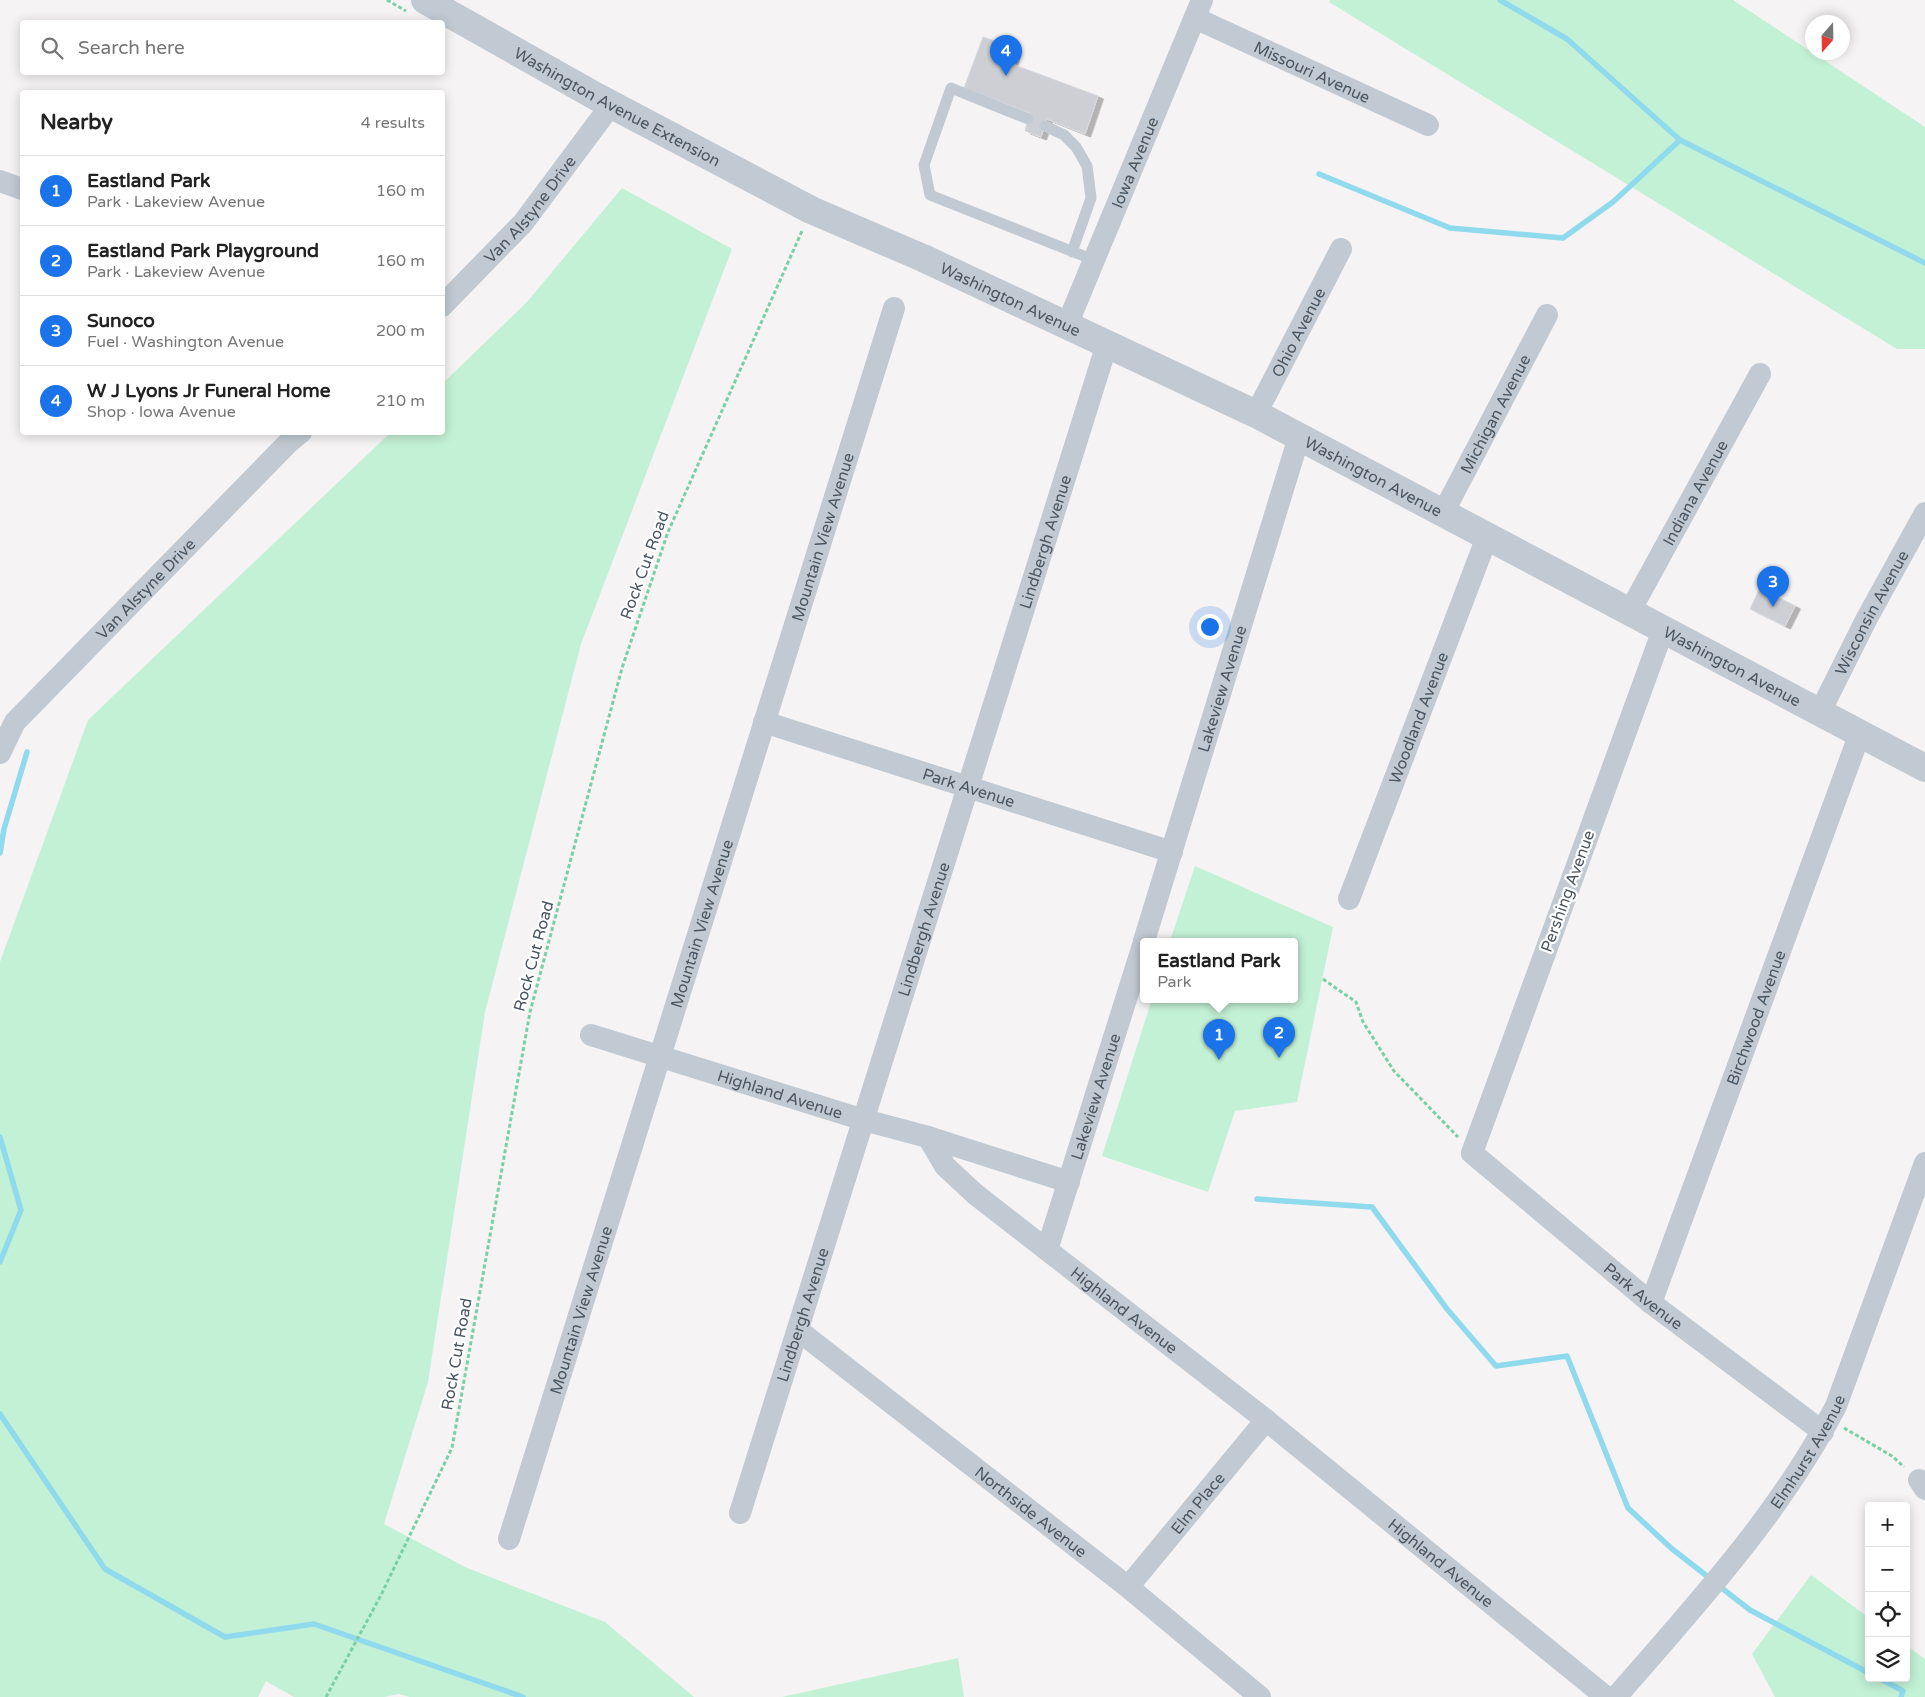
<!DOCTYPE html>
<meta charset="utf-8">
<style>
body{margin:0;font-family:"Varela Round",sans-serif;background:#f2f2f2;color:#222}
.controls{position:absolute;right:15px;bottom:15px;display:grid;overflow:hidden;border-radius:5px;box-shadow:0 2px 12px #0003}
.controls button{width:45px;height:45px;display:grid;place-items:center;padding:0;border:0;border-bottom:1px solid #e0e0e0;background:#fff;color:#222;font:25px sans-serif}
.compass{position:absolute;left:1805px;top:15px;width:45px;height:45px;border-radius:50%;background:#fff;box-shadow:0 2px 12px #0003;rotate:200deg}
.you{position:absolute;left:1209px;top:626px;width:18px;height:18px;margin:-12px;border:4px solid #fff;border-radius:50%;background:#1a73e8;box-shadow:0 0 0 8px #1a73e833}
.badge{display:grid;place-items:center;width:32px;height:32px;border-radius:50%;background:#1a73e8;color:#fff;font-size:16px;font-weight:700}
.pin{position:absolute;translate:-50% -41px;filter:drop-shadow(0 1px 2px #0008)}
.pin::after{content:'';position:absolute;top:26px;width:18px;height:15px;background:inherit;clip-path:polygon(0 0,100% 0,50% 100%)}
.popup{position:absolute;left:1140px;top:938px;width:158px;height:65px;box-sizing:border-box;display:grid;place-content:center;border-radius:5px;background:#fff;filter:drop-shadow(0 1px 4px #0005);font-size:16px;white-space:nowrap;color:#767676}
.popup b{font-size:19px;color:#222}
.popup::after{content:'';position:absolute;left:50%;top:100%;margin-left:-10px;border:10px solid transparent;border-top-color:#fff}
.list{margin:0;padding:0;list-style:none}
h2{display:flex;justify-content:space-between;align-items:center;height:65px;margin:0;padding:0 20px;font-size:21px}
h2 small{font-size:16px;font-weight:400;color:#767676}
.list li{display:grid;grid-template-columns:32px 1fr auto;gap:15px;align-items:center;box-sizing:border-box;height:70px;padding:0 20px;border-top:1px solid #e0e0e0}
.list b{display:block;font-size:19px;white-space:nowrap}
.list p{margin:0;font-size:16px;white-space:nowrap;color:#767676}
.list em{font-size:16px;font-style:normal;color:#767676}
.icon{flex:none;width:28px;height:28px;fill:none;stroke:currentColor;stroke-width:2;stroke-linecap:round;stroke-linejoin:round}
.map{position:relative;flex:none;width:1925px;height:1697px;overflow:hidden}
.search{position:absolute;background:#fff;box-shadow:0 2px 12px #0003;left:20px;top:20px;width:425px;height:55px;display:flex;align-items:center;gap:12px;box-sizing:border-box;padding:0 18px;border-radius:5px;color:#767676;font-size:19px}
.panel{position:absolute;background:#fff;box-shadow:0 2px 12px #0003;left:20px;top:90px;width:425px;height:345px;border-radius:5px}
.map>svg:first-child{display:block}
</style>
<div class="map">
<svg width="1925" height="1697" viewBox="0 0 1925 1697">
<defs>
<filter id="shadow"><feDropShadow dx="5.5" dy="3" stdDeviation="0" flood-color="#0004"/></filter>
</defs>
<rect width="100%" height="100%" fill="#f5f3f3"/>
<path fill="#c3f1d5" d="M1330,0h403l192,127v222h-28l-568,-347z
M622,188l110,61 -151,395 -96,368 -57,370 -44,142 83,44 138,54 89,75h-284l-11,-3 -15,3h-90l-28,-16 -8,16h-258v-735l88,-242 302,-287 52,-1 1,-49 84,-81z
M1195,866l138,61 -36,175 -62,9 -27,81 -106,-36 50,-157h142v-58h-124z
M1811,1575l58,43v60h37v-33l19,14v38h-150l-23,-43z
M958,1658l6,39h-182z"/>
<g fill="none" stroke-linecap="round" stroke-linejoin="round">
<path stroke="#90daee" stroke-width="5.5" d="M1500,0l67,39 113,101 245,123
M1319,174l131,54 113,10 50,-36 67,-62
M0,853l4,-24 23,-77
M0,1137l21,73 -21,52
M1257,1199l115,8 75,102 49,57 71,-10 61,152 43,40 41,32
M0,1414l105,155 120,68 89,-13 209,73
M1719,1586l31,24 119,63
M1879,1678l24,13 -2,6"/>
</g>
<path fill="#cdcfd5" stroke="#d7d9de" filter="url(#shadow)" d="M983,37l33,11 -4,16 86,32 -13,38 -38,-15 -6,18 -16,-6 5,-18 -66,-25z
M1760,588l35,18 -10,20 -35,-17z"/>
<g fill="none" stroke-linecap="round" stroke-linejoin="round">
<path stroke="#7ad0a6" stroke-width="3" stroke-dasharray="4 2.5" stroke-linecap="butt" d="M387,0l19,11
M1323,979l33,23 7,20 31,49 64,66
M1844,1428l48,28 12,11
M326,1697l54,-100 72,-149 78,-436 92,-344 46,-136 134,-301"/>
<path stroke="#c1cad2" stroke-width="11" d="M1028,119l-77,-31 -27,77 6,30 164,65
M1045,126l19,9 12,12 11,19 4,32 -19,54"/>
<g stroke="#c1cad2" stroke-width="22">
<path id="s1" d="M1195,18l233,107"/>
<path d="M0,181l22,8"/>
<path id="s2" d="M442,306l81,-83 88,-118"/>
<path id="s3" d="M1067,325l135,-325"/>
<path id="s4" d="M1256,414l85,-165"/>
<path id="s5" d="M1443,513l104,-198"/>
<path id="s6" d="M1630,611l130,-237"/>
<path id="s7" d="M1663,630l-191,523 179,150 172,129"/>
<path id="s8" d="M1820,712l47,-94 58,-105"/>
<path id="s9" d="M764,722l408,130"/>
<path id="s10" d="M0,753l15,-31 273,-279 13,-11"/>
<path id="s11" d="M1349,899l138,-362"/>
<path id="s12" d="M1144,941l155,-504"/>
<path id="s13" d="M591,1035l273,85 64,17 17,29 30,28 291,226 340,277"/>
<path d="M928,1137l141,45"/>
<path id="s14" d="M1047,1250l97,-308"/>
<path id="s15" d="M1651,1303l209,-570"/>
<path id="s16" d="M799,1331l329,256 132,110"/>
<path d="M1919,1480l6,9"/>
<path id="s17" d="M740,1513l367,-1169"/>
<path id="s18" d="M509,1539l385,-1231"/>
<path id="s19" d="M1128,1587l138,-167"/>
<path id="s20" d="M1616,1697c80,-92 164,-183 220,-291l89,-243"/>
</g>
<path stroke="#c1cad2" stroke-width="28" id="s21" d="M425,0l172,97 214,113 112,48 333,156 669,354"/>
</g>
<g text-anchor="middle" stroke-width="4.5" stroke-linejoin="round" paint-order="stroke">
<g font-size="16" fill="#4a5661" stroke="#fff">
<text dy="6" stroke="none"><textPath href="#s1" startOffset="129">Missouri Avenue</textPath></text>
<text dy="6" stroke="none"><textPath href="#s21" startOffset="220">Washington Avenue Extension</textPath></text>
<text dy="6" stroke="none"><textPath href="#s3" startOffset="176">Iowa Avenue</textPath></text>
<text dy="6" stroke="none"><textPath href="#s2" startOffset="131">Van Alstyne Drive</textPath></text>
<text dy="6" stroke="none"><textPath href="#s21" startOffset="658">Washington Avenue</textPath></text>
<text dy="6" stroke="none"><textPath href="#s4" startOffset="92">Ohio Avenue</textPath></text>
<text dy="6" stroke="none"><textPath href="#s5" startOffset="112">Michigan Avenue</textPath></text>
<text dy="6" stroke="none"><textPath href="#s21" startOffset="1062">Washington Avenue</textPath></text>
<text dy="6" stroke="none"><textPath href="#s6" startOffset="135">Indiana Avenue</textPath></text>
<text dy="6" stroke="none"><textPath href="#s18" startOffset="1050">Mountain View Avenue</textPath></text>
<text dy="6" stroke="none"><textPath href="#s17" startOffset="1018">Lindbergh Avenue</textPath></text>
<text transform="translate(644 565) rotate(-70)" y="6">Rock Cut Road</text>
<text dy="6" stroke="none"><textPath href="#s10" startOffset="221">Van Alstyne Drive</textPath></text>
<text dy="6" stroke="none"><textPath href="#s8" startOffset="112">Wisconsin Avenue</textPath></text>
<text dy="6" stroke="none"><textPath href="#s21" startOffset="1468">Washington Avenue</textPath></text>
<text dy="6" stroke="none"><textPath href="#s12" startOffset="264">Lakeview Avenue</textPath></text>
<text dy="6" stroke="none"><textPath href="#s11" startOffset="194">Woodland Avenue</textPath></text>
<text dy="6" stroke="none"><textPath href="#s9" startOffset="215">Park Avenue</textPath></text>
<text transform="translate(1567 891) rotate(-70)" y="6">Pershing Avenue</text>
<text dy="6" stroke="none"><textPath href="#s18" startOffset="645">Mountain View Avenue</textPath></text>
<text dy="6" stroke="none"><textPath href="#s17" startOffset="612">Lindbergh Avenue</textPath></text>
<text transform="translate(533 956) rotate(-75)" y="6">Rock Cut Road</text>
<text dy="6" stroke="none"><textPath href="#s15" startOffset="304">Birchwood Avenue</textPath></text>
<text dy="6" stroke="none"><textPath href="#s13" startOffset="198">Highland Avenue</textPath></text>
<text dy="6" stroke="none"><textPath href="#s14" startOffset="161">Lakeview Avenue</textPath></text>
<text dy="6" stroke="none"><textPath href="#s7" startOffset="780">Park Avenue</textPath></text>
<text dy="6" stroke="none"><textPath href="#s18" startOffset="240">Mountain View Avenue</textPath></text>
<text dy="6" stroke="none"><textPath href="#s13" startOffset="616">Highland Avenue</textPath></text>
<text dy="6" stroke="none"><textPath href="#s17" startOffset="208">Lindbergh Avenue</textPath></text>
<text transform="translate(456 1354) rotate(-80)" y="6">Rock Cut Road</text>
<text dy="6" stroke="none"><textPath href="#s20" startOffset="312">Elmhurst Avenue</textPath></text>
<text dy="6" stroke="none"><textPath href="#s19" startOffset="109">Elm Place</textPath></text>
<text dy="6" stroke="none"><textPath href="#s16" startOffset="294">Northside Avenue</textPath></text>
<text dy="6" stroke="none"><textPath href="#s13" startOffset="1021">Highland Avenue</textPath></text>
</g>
</g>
</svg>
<div class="controls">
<button>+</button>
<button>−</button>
<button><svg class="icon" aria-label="locate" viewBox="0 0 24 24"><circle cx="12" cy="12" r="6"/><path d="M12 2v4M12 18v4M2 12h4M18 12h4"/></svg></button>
<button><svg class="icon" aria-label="layers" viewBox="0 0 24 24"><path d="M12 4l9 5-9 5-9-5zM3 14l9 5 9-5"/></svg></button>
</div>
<svg class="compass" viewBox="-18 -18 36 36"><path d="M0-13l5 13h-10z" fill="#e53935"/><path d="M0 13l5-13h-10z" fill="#767676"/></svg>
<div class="you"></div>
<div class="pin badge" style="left:1219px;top:1060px">1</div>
<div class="popup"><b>Eastland Park</b>Park</div>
<div class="pin badge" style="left:1279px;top:1058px">2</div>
<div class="pin badge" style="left:1773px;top:607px">3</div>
<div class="pin badge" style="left:1006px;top:76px">4</div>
<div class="search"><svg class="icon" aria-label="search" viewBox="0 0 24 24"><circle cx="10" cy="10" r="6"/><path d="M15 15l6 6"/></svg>Search here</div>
<section class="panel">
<h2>Nearby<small>4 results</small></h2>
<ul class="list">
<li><span class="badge">1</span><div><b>Eastland Park</b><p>Park · Lakeview Avenue</p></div><em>160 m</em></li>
<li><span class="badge">2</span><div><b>Eastland Park Playground</b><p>Park · Lakeview Avenue</p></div><em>160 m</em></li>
<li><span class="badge">3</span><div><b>Sunoco</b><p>Fuel · Washington Avenue</p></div><em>200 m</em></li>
<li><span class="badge">4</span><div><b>W J Lyons Jr Funeral Home</b><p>Shop · Iowa Avenue</p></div><em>210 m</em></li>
</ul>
</section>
</div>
